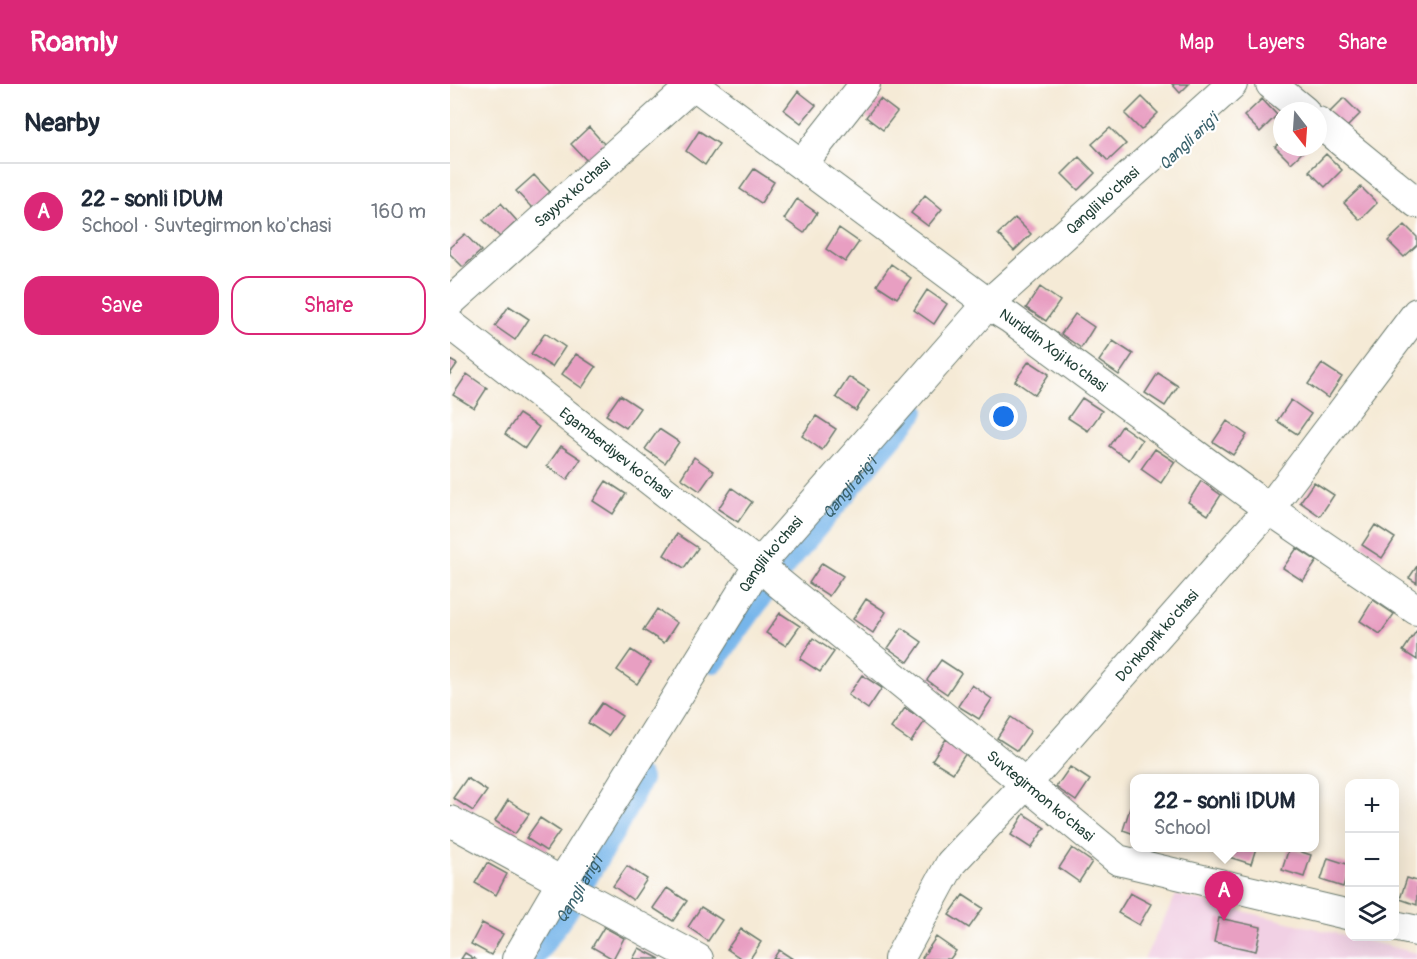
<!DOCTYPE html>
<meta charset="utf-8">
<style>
body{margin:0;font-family:Pangolin,sans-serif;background:#f2f2f3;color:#1f2937}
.controls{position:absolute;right:18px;bottom:18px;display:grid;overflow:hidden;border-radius:12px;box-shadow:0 6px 24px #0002}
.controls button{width:54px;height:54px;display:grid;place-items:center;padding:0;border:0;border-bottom:2px solid #e0e1e3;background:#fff;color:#1f2937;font:30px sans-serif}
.compass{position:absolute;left:823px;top:18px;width:54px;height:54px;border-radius:50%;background:#fff;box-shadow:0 6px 24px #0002;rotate:163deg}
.you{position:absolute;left:554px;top:333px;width:21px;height:21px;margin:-15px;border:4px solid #fff;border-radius:50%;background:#1a73e8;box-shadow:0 0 0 9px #1a73e833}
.badge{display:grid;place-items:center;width:39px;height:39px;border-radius:50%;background:#db2777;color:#fff;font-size:20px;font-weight:700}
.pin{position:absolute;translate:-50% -50px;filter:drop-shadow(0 2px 3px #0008)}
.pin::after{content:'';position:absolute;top:32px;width:21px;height:18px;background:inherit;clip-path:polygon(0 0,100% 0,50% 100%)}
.popup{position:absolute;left:680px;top:690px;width:189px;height:78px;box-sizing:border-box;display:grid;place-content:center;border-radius:12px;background:#fff;filter:drop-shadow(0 2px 4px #0005);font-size:20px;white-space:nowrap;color:#747a83}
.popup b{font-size:22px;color:#1f2937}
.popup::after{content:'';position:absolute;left:50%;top:100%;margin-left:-12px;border:12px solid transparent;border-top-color:#fff}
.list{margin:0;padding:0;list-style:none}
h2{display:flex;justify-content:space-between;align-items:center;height:78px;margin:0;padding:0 24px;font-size:26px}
h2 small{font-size:20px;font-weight:400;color:#747a83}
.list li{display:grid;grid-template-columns:39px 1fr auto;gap:18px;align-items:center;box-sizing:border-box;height:96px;padding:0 24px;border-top:2px solid #e0e1e3}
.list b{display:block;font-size:22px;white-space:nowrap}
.list p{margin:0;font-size:20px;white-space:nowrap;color:#747a83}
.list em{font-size:20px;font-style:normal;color:#747a83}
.actions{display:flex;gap:12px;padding:18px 24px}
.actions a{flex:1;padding:14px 0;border:2px solid #db2777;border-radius:18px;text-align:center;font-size:21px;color:#db2777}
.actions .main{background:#db2777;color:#fff}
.icon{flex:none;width:33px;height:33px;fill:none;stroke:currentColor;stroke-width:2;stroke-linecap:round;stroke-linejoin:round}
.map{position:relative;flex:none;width:967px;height:875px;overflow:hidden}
header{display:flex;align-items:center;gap:36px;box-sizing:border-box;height:84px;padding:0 30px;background:#db2777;color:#fff}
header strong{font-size:28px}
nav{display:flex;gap:33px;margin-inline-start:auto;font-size:21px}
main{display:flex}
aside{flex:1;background:#fff}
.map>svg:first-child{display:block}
</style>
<header>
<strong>Roamly</strong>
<nav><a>Map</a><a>Layers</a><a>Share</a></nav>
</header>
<main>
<aside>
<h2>Nearby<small></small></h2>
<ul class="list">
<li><span class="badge">A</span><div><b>22 - sonli IDUM</b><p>School · Suvtegirmon ko'chasi</p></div><em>160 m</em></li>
</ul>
<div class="actions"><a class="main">Save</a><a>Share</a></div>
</aside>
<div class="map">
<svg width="967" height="875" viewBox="0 0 967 875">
<rect width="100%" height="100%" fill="#fff"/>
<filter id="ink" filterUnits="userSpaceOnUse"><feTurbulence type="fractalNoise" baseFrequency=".0167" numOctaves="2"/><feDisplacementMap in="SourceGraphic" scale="12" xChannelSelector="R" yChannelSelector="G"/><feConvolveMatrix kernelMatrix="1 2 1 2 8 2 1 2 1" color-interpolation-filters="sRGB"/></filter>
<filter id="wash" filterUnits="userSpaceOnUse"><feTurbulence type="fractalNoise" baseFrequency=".008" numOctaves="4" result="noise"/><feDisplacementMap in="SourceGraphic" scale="24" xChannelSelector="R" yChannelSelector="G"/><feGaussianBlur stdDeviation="1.35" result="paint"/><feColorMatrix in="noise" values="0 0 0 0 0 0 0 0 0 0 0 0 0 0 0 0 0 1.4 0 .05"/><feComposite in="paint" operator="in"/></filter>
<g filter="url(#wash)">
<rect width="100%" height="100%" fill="#f5ead6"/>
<path fill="#f1d0e4" d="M726,811l241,58v6h-273z"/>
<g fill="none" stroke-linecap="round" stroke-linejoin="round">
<g stroke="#76b5ea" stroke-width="24">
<path id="s1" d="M264,577l65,-90 134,-160"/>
<path id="s2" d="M82,875l37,-53 49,-83 22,-44"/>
</g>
</g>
<g id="blocks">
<path fill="#e89fc2" d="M722,0h17l-9,9z
M348,7l18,14 -15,18 -17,-13z
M692,13l16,16 -17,17 -16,-16z
M894,14l16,16 -17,17 -16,-16z
M430,15l17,13 -14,18 -17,-13z
M812,15l15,16 -17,17 -16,-16z
M139,43l16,18 -17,17 -17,-18z
M660,44l16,16 -18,17 -16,-17z
M249,47l20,13 -14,21 -19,-14z
M832,57v6h26l-17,16 -16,-16z
M876,70l16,16 -17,17 -16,-16z
M629,73l16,16 -17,17 -16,-16z
M304,85l20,13 -13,21 -21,-14z
M84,91l16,17 -17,17 -17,-18z
M911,103l16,16 -17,17 -16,-17z
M475,111l17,14 -14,17 -17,-13z
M347,115l20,14 -13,20 -20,-14z
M51,119l16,18 -17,16 -17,-17z
M565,134l16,16 -17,17 -16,-17z
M955,141l12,12v8l-13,12 -16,-16z
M389,144l20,14 -14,20 -19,-13z
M15,150l16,17 -18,16 -13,-13v-7z
M441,180l20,14 -14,20 -20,-13z
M590,203l20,14 -14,20 -20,-13z
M477,206l20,14 -13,20 -20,-14z
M59,222l20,13 -14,21 -20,-14z
M625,230l19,13 -13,21 -20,-14z
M95,249l20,14 -13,20 -21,-13z
M663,257l20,13 -14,21 -20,-14z
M126,270l20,13 -14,21 -20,-14z
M0,276l7,4 -7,10z
M579,277l20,13 -14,21 -20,-14z
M872,280l20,13 -14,21 -20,-14z
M708,289l20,13 -13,20 -20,-13z
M17,290l20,14 -13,20 -21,-13z
M399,293l20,13 -13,21 -20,-14z
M170,311l20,13 -14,20 -20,-13z
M632,314l20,13 -14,20 -20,-13z
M841,316l20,14 -14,20 -20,-13z
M69,330l20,13 -14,21 -20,-14z
M366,332l20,13 -14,21 -20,-14z
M777,337l20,14 -14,20 -20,-13z
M672,342l20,14 -13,20 -20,-14z
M209,345l20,13 -14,21 -20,-14z
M111,362l20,13 -14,21 -20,-14z
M705,365l20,13 -14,21 -20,-14z
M244,373l20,14 -14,20 -19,-13z
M156,397l20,13 -13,20 -20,-13z
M751,397l20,14 -13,20 -20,-13z
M864,398l20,13 -14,21 -20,-14z
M282,404l20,14 -14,20 -20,-13z
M925,441l20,13 -13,20 -20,-13z
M227,450l21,14 -14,20 -20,-13z
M847,464l20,13 -14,20 -20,-13z
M372,479l21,13 -14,20 -20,-13z
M967,482v17l-8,-5z
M416,515l20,13 -13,21 -20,-14z
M923,516l21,14 -14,20 -20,-13z
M207,525l20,14 -13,20 -21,-13z
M330,529l20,13 -14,20 -20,-13z
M452,544l20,14 -14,20 -20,-14z
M967,546v30l-14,-9z
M363,554l21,14 -14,20 -20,-13z
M181,566l20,13 -14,21 -20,-14z
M491,576l20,13 -14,21 -20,-14z
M412,591l20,13 -14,21 -20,-14z
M522,601l20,14 -13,20 -21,-13z
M152,619l20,13 -14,20 -20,-13z
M455,624l20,13 -14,21 -20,-14z
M561,633l20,14 -14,20 -20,-13z
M496,655l20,14 -13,20 -21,-13z
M620,683l20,13 -14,21 -20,-14z
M17,694l20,13 -14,20 -20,-13z
M58,716l21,14 -14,20 -20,-13z
M680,724l4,2v24l-11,-4z
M574,730l21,14 -14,20 -20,-13z
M90,734l20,13 -14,20 -20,-13z
M622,764l20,14 -13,20 -20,-14z
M782,764h24l-5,16 -22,-7z
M839,764l22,7 -7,22 -22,-7z
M878,774l22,7 -7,22 -22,-7z
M37,779l20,11 -11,21 -21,-12z
M177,782l20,13 -14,21 -20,-14z
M957,794l10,3v24l-17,-6z
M217,804l20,13 -14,20 -20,-13z
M680,809l21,11 -12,21 -21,-12z
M513,811l20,13 -14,20 -20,-13z
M251,823l21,13 -14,21 -20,-14z
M769,834l42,9 -5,24 -42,-9z
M32,839l21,11 -12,21 -20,-11z
M154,843l20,11 -11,21 -21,-12z
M291,845l20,13 -11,17h-8l-15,-10z
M486,853l20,14 -6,8h-26l-2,-1z
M189,864l21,11h-27z
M329,866l14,9h-20z
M15,869l10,6h-14z"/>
</g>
</g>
<g filter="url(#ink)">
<use href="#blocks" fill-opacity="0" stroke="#6a7a6d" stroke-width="1.5"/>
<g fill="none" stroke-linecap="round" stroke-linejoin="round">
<defs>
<g id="minor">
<path id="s3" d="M243,0l304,226 13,8 259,191 148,101"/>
<path d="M821,0l33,27"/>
<path d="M868,38l99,81"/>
<path d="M352,80l63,-80"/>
<path id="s4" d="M0,218l244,-218"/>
<path id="s5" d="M0,240l309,241 20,18 247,201 92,76 232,55"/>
<path d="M0,737l112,61 9,8 127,69"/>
<path d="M944,842l23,5"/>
<path id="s6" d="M67,875l45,-77 197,-317 229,-261 244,-220"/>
<path id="s7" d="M449,875l52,-96 75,-79 243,-275 148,-196"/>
</g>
</defs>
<use href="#minor" stroke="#6a7a6d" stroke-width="32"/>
<use href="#minor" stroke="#fff" stroke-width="30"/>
</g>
</g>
<g text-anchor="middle" stroke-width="4.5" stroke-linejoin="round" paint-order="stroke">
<g font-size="15" fill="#1f3d34" stroke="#fff">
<text dy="5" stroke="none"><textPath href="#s4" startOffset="164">Sayyox ko'chasi</textPath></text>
<text dy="5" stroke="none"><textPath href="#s6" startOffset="964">Qanglii ko'chasi</textPath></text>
<text dy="5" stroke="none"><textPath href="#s3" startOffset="448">Nuriddin Xoji ko'chasi</textPath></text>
<text dy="5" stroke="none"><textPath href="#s5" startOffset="210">Egamberdiyev ko'chasi</textPath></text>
<text dy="5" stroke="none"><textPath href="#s6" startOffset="478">Qanglii ko'chasi</textPath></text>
<text dy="5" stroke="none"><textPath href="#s7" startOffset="416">Do'nkoprik ko'chasi</textPath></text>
<text dy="5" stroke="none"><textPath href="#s5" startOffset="756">Suvtegirmon ko'chasi</textPath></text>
</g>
<g font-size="16" font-style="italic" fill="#39616b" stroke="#fff">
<text transform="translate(738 57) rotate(-43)" y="6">Qangli arig'i</text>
<text dy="6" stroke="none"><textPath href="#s1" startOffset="220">Qangli arig'i</textPath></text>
<text dy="6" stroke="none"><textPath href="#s2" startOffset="84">Qangli arig'i</textPath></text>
</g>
</g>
</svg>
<div class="controls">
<button>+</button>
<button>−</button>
<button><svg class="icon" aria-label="layers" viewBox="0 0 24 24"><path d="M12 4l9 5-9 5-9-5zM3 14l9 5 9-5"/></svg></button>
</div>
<svg class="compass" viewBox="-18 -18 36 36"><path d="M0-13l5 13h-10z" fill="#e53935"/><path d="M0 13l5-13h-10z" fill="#747a83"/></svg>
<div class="you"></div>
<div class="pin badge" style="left:774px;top:837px">A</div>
<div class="popup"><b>22 - sonli IDUM</b>School</div>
</div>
</main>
